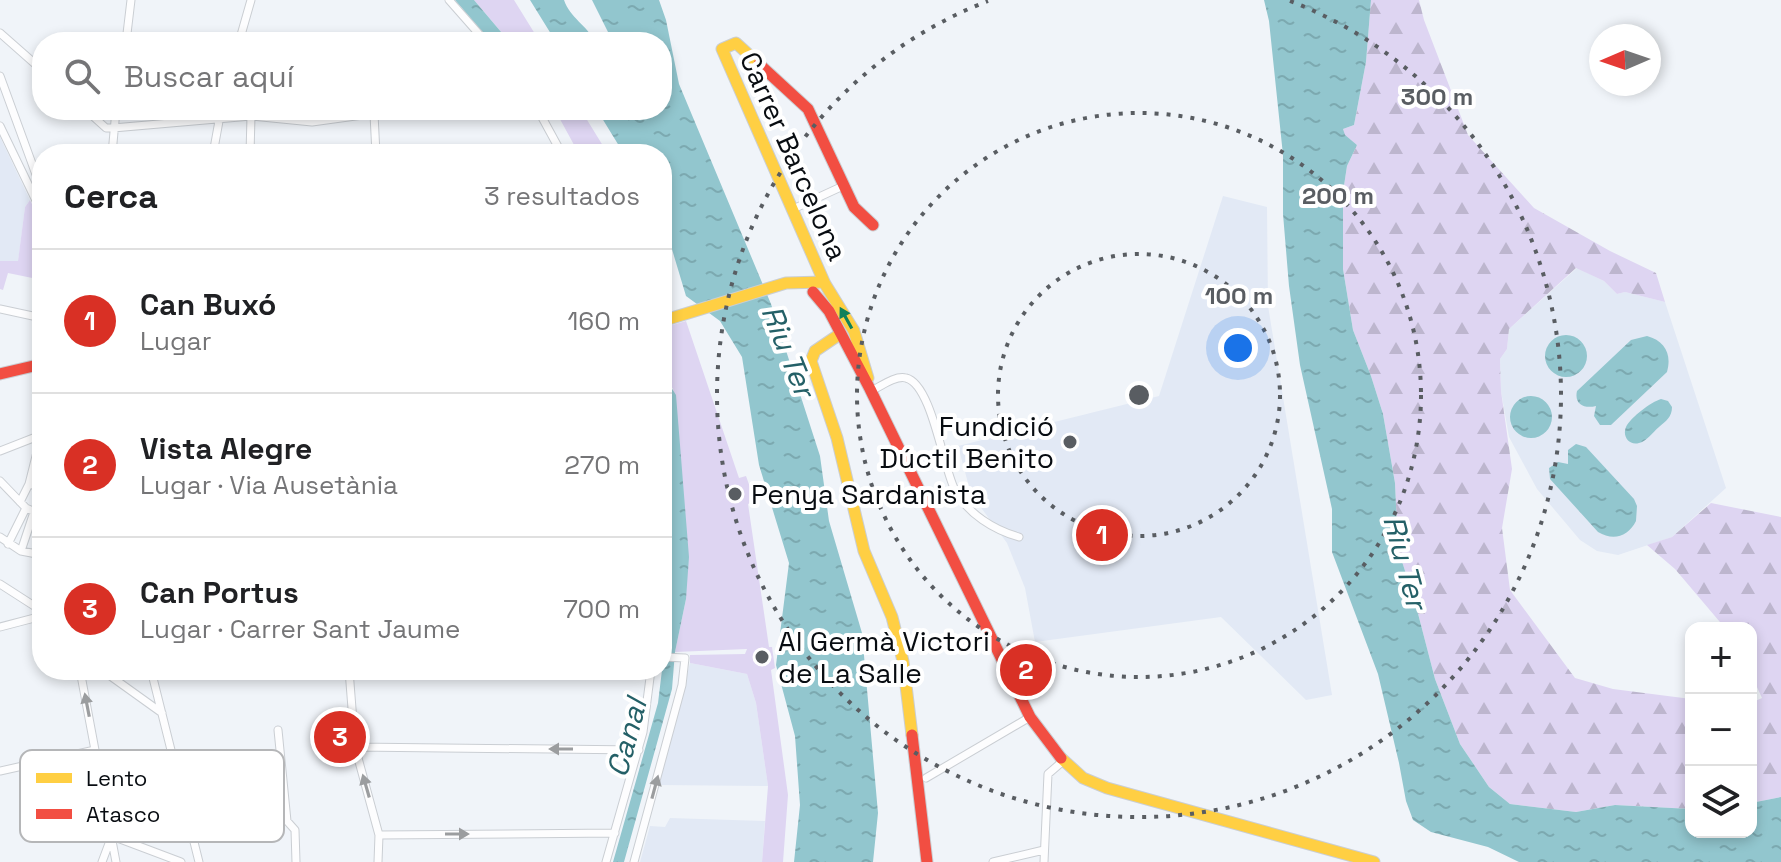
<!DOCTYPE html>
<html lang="es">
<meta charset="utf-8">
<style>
body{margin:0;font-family:"Space Grotesk",sans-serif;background:#f6f6f6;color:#202124}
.controls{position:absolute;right:24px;bottom:24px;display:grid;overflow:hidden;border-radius:16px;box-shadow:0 4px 12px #0003}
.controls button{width:72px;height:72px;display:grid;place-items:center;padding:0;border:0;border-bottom:2px solid #e0e0e0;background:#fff;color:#202124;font:40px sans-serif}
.compass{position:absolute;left:1589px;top:24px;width:72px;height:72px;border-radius:50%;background:#fff;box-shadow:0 4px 12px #0003;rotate:268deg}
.you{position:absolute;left:1238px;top:348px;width:28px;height:28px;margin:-20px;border:6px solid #fff;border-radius:50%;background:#1a73e8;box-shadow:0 0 0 12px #1a73e833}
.badge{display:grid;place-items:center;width:52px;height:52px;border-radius:50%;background:#d93025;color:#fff;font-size:26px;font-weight:700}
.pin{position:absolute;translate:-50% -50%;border:4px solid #fff;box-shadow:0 2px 8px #0006}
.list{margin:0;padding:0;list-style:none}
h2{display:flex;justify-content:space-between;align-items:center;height:104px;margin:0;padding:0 32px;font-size:34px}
h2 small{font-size:26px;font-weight:400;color:#757577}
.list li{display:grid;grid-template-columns:52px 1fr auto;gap:24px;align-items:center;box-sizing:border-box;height:144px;padding:0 32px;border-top:2px solid #e0e0e0}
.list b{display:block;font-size:30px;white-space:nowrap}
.list p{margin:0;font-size:26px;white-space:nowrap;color:#757577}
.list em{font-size:26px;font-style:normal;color:#757577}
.icon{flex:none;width:44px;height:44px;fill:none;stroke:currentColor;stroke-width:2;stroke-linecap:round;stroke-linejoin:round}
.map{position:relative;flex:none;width:1781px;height:862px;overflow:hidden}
.search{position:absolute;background:#fff;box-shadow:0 4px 12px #0003;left:32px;top:32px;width:640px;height:88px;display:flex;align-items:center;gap:20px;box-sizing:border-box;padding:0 28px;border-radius:32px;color:#757577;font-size:30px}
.panel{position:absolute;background:#fff;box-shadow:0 4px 12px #0003;left:32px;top:144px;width:640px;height:536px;border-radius:32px}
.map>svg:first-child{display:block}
</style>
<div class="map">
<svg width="1781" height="862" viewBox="0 0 1781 862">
<defs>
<pattern id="forest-firs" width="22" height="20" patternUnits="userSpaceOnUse" patternTransform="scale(2)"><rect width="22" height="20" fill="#ded5f2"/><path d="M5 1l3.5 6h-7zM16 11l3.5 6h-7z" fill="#bdb6ce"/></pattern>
<pattern id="water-ripples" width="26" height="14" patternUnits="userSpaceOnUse" patternTransform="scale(2)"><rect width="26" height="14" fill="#92c6ce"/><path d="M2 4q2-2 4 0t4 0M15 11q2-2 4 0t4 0" fill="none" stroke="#7ca9b0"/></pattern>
</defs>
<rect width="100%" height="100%" fill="#f0f4f9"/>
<path fill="#e2e9f5" d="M0,137l30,63 -5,7 -7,55 -18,-1z
M1223,196l44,11 1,99 64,389 -26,5 -85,-83 -186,25 -10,-54 -18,-45 -36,-49 -13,-48 201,-50z
M1577,268l27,13 13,13 8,-2 40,10 61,186 -54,49 -54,18 -21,-4 -17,-11 -43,-51 -28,-52 -8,-46 -1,-32 7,-10 2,-20z
M690,663l57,11 9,29 12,83 -109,-1z
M670,818l95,3 -3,41h-122l10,-36 15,1z"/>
<path fill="url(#forest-firs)" d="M1371,0h48l5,20 44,115 66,73 76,43 46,22 9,29 -40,-10 -8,2 -13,-13 -28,-13 -67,61 -2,20 -7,10 1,32 11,78 -10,59 8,62 65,88 38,11 78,10v110l-76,-4 -39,7 -66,-8 -21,-17 -29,-43 -25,-65 -20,-77 -17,-53 -3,-66 -12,-69 -12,-38 -18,-46 -10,-61v-77l4,-26 10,-21 -13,-10 -1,-6 11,-4 12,-63z
M1711,503l70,14v280l-30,6v-100l11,-5 -11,-24v-46h-26l-50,-59 -28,-24 25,-8z"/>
<path fill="#ded5f2" d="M474,0h40l26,42h-36l3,-3z
M555,110h26l27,44h-29z
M30,200l12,24v56l-34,-7 -5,17 -3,-1v-28h18l7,-54z
M686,321l53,157 7,-2 9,25 -7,3 21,143h3l3,21 -4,2 17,125 -5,67h-21l6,-76 -12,-83 -9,-29 -57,-11v-8l55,-1 2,-5 -72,3 11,-53 -3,-110 -10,-100 -11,-16v-45z"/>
<path fill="url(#water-ripples)" d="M455,0h19l33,39 -3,3h-13z
M530,0h34c6,18 23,25 31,42h-39z
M592,0h67l7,20 13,64 92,220 49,152 9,65 33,112 16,180 -5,49h-79l6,-57 -5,-69 -19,-71 13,-102 -30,-98 -17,-108 -22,-36 -34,-25 -24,-80v-62h-38l-27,-44h65v-68h-49z
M1264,0h107l-5,62 -12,63 -11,4 2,6 12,10 -10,21 -4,26v77l10,61 18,46 12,38 12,69 3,66 17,53 20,77 25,65 29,43 21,17 66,8 39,-7 76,4v23h60v-29l30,-6v65h-262l-31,-15 -57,-15 -18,-12 -7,-19 -7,-38 -21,-89 -46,-122v-43l-32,-144 -11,-79 -6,-72v-59l-14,-134z
M1545 356a21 21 0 1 1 42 0a21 21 0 1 1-42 0Z
M1647,336c18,5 25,18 20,36l-56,53h-11l-6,-9 2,-10c-12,3 -22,-2 -19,-15l54,-51z
M662,373l14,22 13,162 -3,42 -11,53 -3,37 -48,173h-11l45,-159 4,-33v-60l5,-52z
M1510 417a21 21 0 1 1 42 0a21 21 0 1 1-42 0Z
M1661,399l7,2 4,6c0,10 -6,14 -13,20 -6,5 -13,15 -20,16 -10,3 -17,-7 -13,-16 5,-10 25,-25 35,-28z
M1576,444l10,3 48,52 3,7 -1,15c-8,16 -23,20 -38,11l-48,-53 -1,-11 9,-6 10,2v-14z"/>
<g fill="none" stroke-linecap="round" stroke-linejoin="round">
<defs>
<path id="street" d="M449,0l37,42
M0,33l42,37
M126,42l5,-42
M239,42l12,-42
M0,76l42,115
M86,110l20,18h7l138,-12 61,6 87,-12
M231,110l20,6 -1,38
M538,110l24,44
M374,114l2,40
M0,126l42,87
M112,154l4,-44
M213,154l8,-44
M791,210l52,-24
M0,309l42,9
M871,391c9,-4 24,-16 35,-13 26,6 37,90 49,112 13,24 39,40 64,47
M0,451l41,-16
M0,481l26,27 16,7
M29,484l13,4
M20,502l9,-18 13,-52
M0,537l21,14 21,4
M8,544l18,-36
M21,551l13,-39
M0,584l42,27
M0,627l42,-11
M80,670l36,192
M102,670l60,43
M151,670l48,192
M349,670l6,77 24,88 -1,27
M278,730l9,91 8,9 1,32
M355,747l284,3
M0,771l95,-21
M926,778l104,-61
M379,835l236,-2
M112,836l69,26
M102,862l9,-24
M606,862l37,-130 8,-62
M634,862l48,-177 3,-27 -23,-1
M993,862l51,-12
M1044,862l4,-88 15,-13"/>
<path id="slow" d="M759,64l-23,-21 -14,6 103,235 29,47 14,47
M662,321l124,-38 37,-1
M840,334l-25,17 -4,10 26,77 27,113 28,66 11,44 9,74
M1061,758l22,20 24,10 267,74"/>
<path id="jam" d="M759,64l49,45 46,98 19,18
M813,292l16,19 41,78 160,328 31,41
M0,374l42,-10
M912,735l15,127"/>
</defs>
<use href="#street" stroke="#caced3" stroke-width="9"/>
<use href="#slow" stroke="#caced3" stroke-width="13"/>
<use href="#jam" stroke="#caced3" stroke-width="13"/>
<use href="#street" stroke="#fdfdfe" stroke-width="7"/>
<use href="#slow" stroke="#ffcf43" stroke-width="11"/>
<use href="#jam" stroke="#f24e42" stroke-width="11"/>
</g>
<defs><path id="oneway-solid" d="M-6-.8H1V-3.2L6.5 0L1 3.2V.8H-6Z" transform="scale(2)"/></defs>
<use fill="#10815b" href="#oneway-solid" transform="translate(846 318) rotate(-119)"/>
<g fill="#9b9d9f">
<use href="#oneway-solid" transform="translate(87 705) rotate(-101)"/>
<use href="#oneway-solid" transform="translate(561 749) rotate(-180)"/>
<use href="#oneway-solid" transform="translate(366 786) rotate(-106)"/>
<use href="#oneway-solid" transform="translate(655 787) rotate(-75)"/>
<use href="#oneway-solid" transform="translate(457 834)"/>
</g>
<g fill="none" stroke="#595d62" stroke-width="4" stroke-dasharray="4 8">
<circle cx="1139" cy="395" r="141"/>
<circle cx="1139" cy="395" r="282"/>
<path d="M1290 1A422 422 0 1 1 988 1"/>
</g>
<g fill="#595d62" stroke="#fff" stroke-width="3">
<circle cx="1070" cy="442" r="8"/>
<circle cx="735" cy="494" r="8"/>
<circle cx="762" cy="657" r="8"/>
</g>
<g text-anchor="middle" stroke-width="8" stroke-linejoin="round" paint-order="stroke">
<g font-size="28" fill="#080c11" stroke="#fff">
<text transform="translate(794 156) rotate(66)" y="10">Carrer Barcelona</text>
</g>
<g font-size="28" fill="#080c11" stroke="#fff" text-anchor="start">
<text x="1054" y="436" text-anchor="end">Fundició<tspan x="1054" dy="32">Dúctil Benito</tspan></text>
<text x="751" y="504">Penya Sardanista</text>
<text x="778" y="651">Al Germà Victori<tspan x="778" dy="32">de La Salle</tspan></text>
</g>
<g font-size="30" font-style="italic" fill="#246067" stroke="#fff">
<text transform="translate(788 351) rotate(68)" y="10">Riu Ter</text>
<text transform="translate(1405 562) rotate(75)" y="10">Riu Ter</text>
<text transform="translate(627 738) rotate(-75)" y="10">Canal</text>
</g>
</g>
<rect x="20" y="750" width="264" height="92" rx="12" fill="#fff" stroke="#b5b6b8" stroke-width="2"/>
<rect x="36" y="773" width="36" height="10" fill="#ffcf43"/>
<rect x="36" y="809" width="36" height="10" fill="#f24e42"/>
<g font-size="22" fill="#080c11">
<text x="86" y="786">Lento</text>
<text x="86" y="822">Atasco</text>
</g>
<circle cx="1139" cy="395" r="12" fill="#595d62" stroke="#fff" stroke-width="4"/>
<g font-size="24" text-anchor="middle" font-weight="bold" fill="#595d62" stroke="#fff" stroke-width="8" stroke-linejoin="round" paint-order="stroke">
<text x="1437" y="105">300 m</text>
<text x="1338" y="204">200 m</text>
<text x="1239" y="304">100 m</text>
</g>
</svg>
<div class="controls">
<button>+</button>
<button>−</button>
<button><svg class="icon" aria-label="layers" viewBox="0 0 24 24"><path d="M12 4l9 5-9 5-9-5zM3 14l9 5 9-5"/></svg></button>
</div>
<svg class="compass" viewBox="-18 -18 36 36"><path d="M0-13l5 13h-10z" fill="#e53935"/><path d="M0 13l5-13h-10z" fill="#757577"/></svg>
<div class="you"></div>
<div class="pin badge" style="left:1102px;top:535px">1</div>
<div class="pin badge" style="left:1026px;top:670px">2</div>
<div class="pin badge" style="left:340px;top:737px">3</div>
<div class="search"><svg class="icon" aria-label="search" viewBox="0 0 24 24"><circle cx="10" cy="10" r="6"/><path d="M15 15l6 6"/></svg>Buscar aquí</div>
<section class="panel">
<h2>Cerca<small>3 resultados</small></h2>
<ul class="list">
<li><span class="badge">1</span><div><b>Can Buxó</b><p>Lugar</p></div><em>160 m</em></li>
<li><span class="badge">2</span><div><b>Vista Alegre</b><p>Lugar · Via Ausetània</p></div><em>270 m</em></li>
<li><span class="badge">3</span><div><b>Can Portus</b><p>Lugar · Carrer Sant Jaume</p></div><em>700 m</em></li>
</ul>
</section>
</div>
